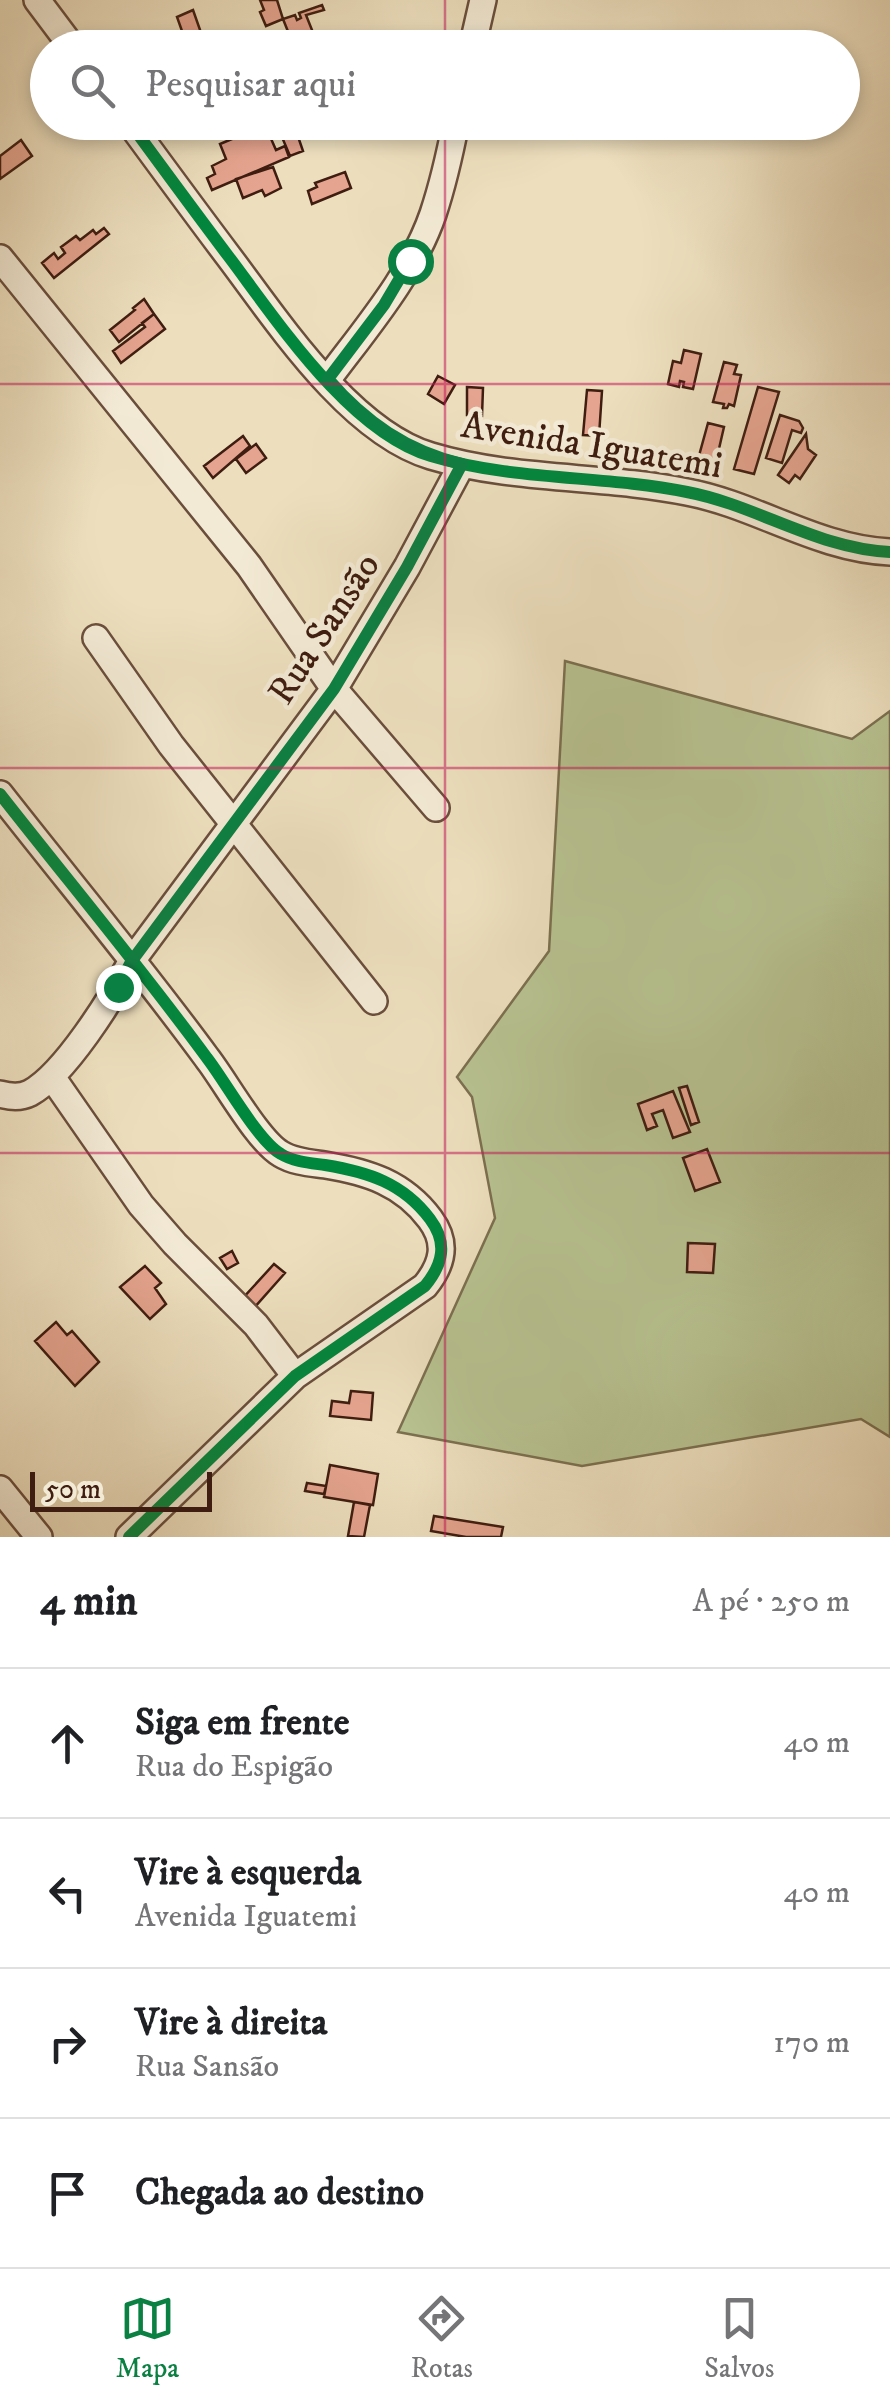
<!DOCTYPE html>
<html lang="pt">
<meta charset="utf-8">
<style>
body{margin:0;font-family:"IM FELL DW Pica",serif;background:#f2f2f2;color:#202124}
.scale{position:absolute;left:30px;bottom:25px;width:182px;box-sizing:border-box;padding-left:10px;border:5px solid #3f1d10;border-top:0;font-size:28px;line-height:35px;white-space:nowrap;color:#3f1d10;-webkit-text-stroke:8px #f3ead5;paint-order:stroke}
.stop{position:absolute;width:30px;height:30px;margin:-22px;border:8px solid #0b8043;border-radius:50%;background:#fff}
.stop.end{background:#0b8043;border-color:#fff;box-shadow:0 2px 10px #0008}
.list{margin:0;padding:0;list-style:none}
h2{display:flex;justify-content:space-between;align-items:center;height:130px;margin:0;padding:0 40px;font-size:42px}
h2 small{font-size:32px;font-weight:400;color:#757577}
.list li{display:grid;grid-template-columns:65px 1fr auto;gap:30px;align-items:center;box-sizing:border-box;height:150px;padding:0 40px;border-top:2px solid #e0e0e0}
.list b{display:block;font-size:38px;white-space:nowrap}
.list p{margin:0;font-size:32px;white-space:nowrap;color:#757577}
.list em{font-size:32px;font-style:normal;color:#757577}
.icon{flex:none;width:55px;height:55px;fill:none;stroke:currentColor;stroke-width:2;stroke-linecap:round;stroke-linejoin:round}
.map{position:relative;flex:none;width:890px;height:1537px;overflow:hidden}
.search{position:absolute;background:#fff;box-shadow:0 5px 15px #0003;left:30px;right:30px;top:30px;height:110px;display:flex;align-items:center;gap:25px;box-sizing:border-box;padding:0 35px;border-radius:55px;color:#757577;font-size:38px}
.sheet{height:730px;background:#fff}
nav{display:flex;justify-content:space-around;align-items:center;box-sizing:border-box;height:140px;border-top:2px solid #e0e0e0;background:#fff;font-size:28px;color:#757577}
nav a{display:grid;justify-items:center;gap:5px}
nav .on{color:#0b8043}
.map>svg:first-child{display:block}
</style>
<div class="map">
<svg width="890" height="1537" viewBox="0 0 890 1537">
<rect width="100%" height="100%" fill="#eddfbe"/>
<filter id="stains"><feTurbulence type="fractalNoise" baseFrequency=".002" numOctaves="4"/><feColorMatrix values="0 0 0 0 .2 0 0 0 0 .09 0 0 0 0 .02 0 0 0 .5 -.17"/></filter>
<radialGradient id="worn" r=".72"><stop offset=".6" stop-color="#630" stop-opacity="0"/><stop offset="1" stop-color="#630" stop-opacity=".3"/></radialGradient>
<path fill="#b8c291" stroke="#7c7050" stroke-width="2.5" d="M565,661l287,78 38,-28v726l-29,-18 -279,47 -184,-34 97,-214 -23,-121 -15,-20 92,-126z"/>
<path fill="#e5a48f" stroke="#3f1d10" stroke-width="2.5" d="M260,0h17l6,19 -17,7 -6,-14 4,-2z
M322,5l2,5 -18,5 6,15 -21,9 -8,-20 12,-4 2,5 4,-2 -2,-5z
M193,10l12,34 -17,4 -11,-31z
M198,122h28l-24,10z
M293,122l10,29 -13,5 -14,-33z
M265,125l11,25 9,-4 4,11 -77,33 -5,-12 8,-4 -3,-8 14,-7 -6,-15z
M21,140l11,16 -32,23v-23z
M273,167l8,21 -16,8 -3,-6 -19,8 -7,-19z
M345,172l6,16 -39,16 -4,-13 9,-4 -2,-4z
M104,228l5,6 -55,44 -12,-15 12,-10 4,6 7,-6 -4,-6 15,-11 4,4 13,-10 3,4z
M144,299l10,15 -35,28 -9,-12 25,-20 -2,-2z
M154,314l11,15 -44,34 -8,-12 32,-24 -3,-4z
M684,350l17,4 -8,35 -10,-2 1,-5 -4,-1 -1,6 -11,-3 5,-23 8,2z
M724,362l13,3 -3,9 7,1 -7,31 -5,-2 -2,4h-4l1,-4 -11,-2z
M438,376l17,9 -11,19 -16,-10z
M467,387l16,1 -1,28 -15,-1z
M758,387l21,5 -25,82 -20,-5z
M587,390l15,1 -3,45 -16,-1z
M780,415l19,6 4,7 -2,5 -9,-3 -10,33 -16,-5z
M708,423l16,4 -9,39 -18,-3z
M806,434l2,15 8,6 -16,24 -5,-4 -6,8 -11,-8z
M243,436l7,10 -37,32 -9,-12z
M256,444l10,14 -20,15 -10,-14z
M687,1086l12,36 -8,3 -12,-37z
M673,1091l17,41 -17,6 -10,-28 -11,4 5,12 -10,4 -9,-26z
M707,1149l13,33 -25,9 -12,-33z
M688,1243l27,1 -2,29 -26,-1z
M232,1251l6,12 -11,6 -7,-11z
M274,1264l11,9 -31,35 -11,-10z
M145,1266l16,17 -6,5 11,16 -16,15 -30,-32z
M56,1322l11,13 5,-4 27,31 -24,24 -40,-45z
M351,1391l22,2 -2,27 -41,-4 2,-15 17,2z
M330,1465l48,9 -5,31 -49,-8z
M307,1483l19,3 -2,8 -19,-3z
M354,1502l16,3 -6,32 -16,-1z
M434,1516l69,11 -2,10h-35l-35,-6z"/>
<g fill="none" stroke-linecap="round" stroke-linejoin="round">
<defs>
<path id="minor" d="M37,0l36,48
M472,48l11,-48
M129,122c33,45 66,90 100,135 49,65 121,175 202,199 83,25 172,19 256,36 69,13 131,57 203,60
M0,258l249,308 85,123 102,119
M328,379c38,-51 84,-104 105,-165 10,-30 17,-61 23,-92
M96,638l75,107 203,256
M0,794c69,88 141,174 207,264 18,23 51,83 74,96 13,8 30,9 44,11 43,7 78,18 105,54 18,24 13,45 -5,67l-130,90 -166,161
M52,1077l89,128 34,39 81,81 39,51
M0,1094c11,3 20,4 30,-1 35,-19 82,-95 101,-131l203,-273 73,-122 55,-103
M0,1489l39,48"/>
</defs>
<use href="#minor" stroke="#6a4e3c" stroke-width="30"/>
<use href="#minor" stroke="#f3ead5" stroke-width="25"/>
<defs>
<path id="cycleway" d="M129,122c33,45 66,90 100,135 49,65 121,175 202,199 83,25 172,19 256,36 69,13 131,57 203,60
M0,794c69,88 141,174 207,264 18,23 51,83 74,96 13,8 30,9 44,11 43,7 78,18 105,54 18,24 13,45 -5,67l-130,90 -166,161"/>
</defs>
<use href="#cycleway" stroke="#f3ead5" stroke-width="19"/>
<use href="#cycleway" stroke="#00873e" stroke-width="12"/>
</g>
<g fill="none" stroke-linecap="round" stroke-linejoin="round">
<path stroke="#0b8043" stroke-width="12" d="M118,987l13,-25 203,-273 73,-122 55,-103c-55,-13 -97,-42 -134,-85l56,-74 26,-44"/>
</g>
<path fill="none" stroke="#c2185b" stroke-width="2.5" stroke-opacity="0.55" d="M445,0v48M445,122v1415M0,384h890M0,768h890M0,1153h890"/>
<g text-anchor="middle" stroke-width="9" stroke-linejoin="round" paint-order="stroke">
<g font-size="38" fill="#3f1d10" stroke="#f3ead5">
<text transform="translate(592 444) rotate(9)" y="13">Avenida Iguatemi</text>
<text transform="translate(323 628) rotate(-57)" y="13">Rua Sansão</text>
</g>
</g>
<rect width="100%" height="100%" filter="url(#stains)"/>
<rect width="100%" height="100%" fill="url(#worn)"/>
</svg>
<div class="scale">50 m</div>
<div class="stop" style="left:410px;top:261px"></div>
<div class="stop end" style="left:118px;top:987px"></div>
<div class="search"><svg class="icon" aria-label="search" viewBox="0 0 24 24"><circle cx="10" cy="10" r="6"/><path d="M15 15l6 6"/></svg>Pesquisar aqui</div>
</div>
<section class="sheet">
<h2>4 min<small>A pé · 250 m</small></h2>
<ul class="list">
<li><svg class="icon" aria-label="ahead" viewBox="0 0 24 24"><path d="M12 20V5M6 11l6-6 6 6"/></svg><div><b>Siga em frente</b><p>Rua do Espigão</p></div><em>40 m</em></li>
<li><svg class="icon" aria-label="left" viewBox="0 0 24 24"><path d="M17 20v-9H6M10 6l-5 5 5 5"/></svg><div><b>Vire à esquerda</b><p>Avenida Iguatemi</p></div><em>40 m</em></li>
<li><svg class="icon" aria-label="right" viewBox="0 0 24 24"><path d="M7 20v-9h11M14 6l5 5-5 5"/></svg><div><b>Vire à direita</b><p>Rua Sansão</p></div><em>170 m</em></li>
<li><svg class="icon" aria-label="arrive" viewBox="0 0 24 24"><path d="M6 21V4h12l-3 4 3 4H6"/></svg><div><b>Chegada ao destino</b></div></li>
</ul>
</section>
<nav>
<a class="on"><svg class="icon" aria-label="map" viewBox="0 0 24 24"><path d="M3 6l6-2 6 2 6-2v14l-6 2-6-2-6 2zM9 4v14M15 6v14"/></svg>Mapa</a>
<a><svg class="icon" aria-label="directions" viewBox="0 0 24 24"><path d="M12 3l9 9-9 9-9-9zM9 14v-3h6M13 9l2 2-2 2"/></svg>Rotas</a>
<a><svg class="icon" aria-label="saved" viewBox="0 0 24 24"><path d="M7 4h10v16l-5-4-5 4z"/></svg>Salvos</a>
</nav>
